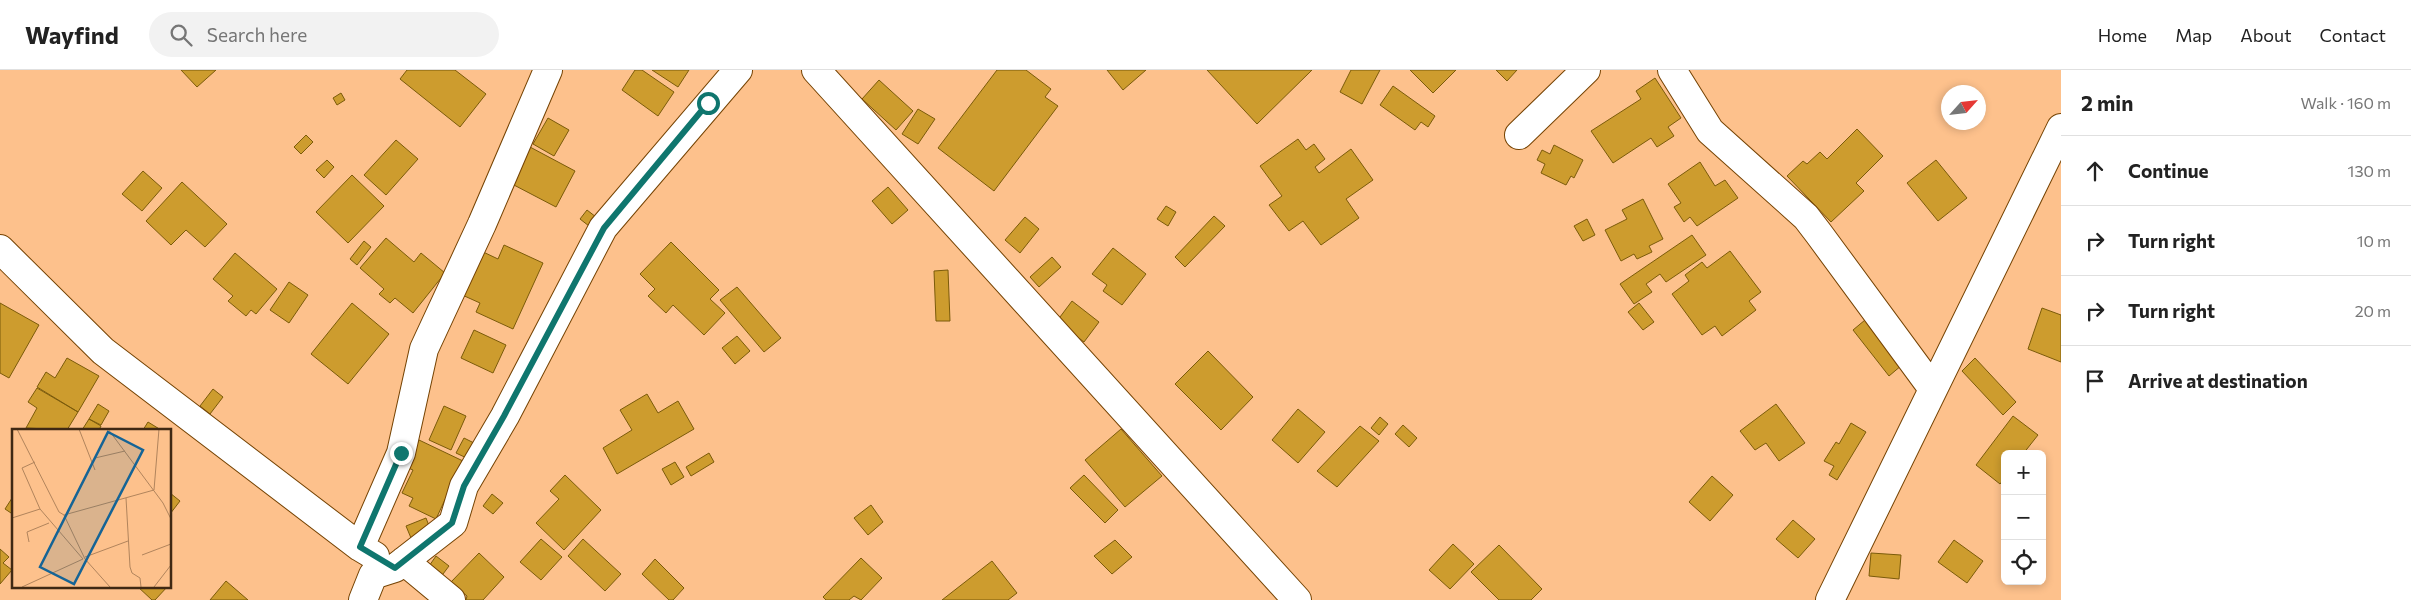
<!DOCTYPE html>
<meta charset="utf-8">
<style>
body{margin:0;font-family:Commissioner,sans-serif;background:#f2f2f2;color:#222}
.controls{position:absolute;right:15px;bottom:15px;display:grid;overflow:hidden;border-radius:8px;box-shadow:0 2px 8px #0003}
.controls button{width:45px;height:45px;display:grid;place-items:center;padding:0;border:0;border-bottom:1px solid #e0e0e0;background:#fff;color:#222;font:25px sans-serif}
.compass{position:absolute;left:1941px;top:15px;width:45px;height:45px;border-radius:50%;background:#fff;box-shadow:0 2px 8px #0003;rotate:63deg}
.stop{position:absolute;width:15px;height:15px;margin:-11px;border:4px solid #0f766e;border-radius:50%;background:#fff}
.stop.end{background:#0f766e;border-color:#fff;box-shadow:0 1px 5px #0008}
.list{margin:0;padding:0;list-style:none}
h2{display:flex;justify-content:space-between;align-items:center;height:65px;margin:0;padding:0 20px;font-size:21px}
h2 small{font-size:16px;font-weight:400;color:#767676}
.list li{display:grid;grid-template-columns:32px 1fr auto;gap:15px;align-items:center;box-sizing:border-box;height:70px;padding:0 20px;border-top:1px solid #e0e0e0}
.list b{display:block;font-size:19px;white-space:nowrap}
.list em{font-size:16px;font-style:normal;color:#767676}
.icon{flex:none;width:28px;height:28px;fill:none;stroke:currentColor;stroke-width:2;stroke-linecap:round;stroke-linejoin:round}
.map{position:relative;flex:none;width:2061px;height:530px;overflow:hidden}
header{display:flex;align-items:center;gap:30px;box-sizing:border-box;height:70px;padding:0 25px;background:#fff;border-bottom:1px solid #e0e0e0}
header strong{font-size:24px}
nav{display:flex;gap:28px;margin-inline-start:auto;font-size:18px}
.search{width:350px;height:45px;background:#f2f2f2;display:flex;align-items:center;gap:12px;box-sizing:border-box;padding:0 18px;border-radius:28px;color:#767676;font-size:19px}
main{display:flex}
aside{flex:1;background:#fff}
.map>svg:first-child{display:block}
</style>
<header>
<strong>Wayfind</strong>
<div class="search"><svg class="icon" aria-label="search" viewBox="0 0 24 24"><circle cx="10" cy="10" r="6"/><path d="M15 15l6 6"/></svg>Search here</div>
<nav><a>Home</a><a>Map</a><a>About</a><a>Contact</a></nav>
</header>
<main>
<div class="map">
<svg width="2061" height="530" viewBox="0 0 2061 530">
<rect width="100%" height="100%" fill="#fdc18c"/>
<path fill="#cd9c2e" stroke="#7b5b0a" d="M181,0h35l-19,17z
M407,0h48l31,24 -26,33 -60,-48z
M635,0h7l32,22 -16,24 -36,-26z
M652,0h37l-11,17z
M997,0h29l25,19 -6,8 13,9 -64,85 -56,-43z
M1107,0h39l-23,20z
M1207,0h105l-55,54z
M1351,0h29l-18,34 -22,-12z
M1410,0h46l-23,23z
M1496,0h21l-10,11z
M1655,8l26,40 -13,9 6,9 -17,11 -6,-9 -38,25 -22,-32 50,-32 -5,-8z
M879,10l34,31 -17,19 -34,-31z
M1393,16l42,30 -7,11 -7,-5 -6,8 -35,-25z
M341,23l4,7 -8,5 -4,-7z
M918,39l17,10 -17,25 -16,-10z
M548,48l21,12 -15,26 -21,-12z
M1857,59l26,27 -27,27 8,8 -33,31 -44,-46 16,-15 4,3 13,-12 7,7z
M306,65l7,7 -12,12 -7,-7z
M1298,69l8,11 8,-6 11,15 -10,8 4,6 32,-24 22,31 -27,19 13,19 -38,27 -18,-24 -14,10 -20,-26 13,-9 -22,-30z
M396,70l22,19 -32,36 -22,-20z
M1554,75l29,15 -9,18 -3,-2 -5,9 -25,-12 4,-9 -8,-4 5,-10 8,4z
M530,77l45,24 -19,36 -44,-23z
M327,90l7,7 -10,11 -8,-8z
M1936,90l31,38 -29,23 -31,-38z
M1700,92l15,24 10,-6 13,18 -41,28 -7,-9 -6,5 -10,-15 7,-4 -13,-19z
M143,101l19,17 -20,23 -20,-17z
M352,105l32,31 -36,37 -32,-31z
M182,112l45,42 -22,23 -19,-17 -15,15 -25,-24z
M888,117l20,23 -16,14 -20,-23z
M1643,129l20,40 -14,7 3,6 -15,7 -3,-5 -13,7 -16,-31 22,-11 -5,-9z
M1166,136l10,6 -8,14 -11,-7z
M587,140l9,7 -7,9 -9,-7z
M1214,146l11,10 -40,41 -10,-10z
M1025,147l14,12 -19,24 -15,-13z
M1587,149l8,16 -12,6 -9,-15z
M1692,165l14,20 -40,27 -6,-8 -14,10 6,8 -18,12 -14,-20z
M386,168l28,24 7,-9 24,20 -32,40 -18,-15 -5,5 -11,-9 5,-5 -24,-21z
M364,171l7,6 -14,18 -7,-6z
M671,172l48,48 -9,9 15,14 -21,22 -31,-30 -7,8 -18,-17 7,-7 -15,-15z
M504,175l39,18 -30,66 -37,-17 4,-9 -20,-9 19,-44 19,9z
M1113,178l33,26 -24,31 -19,-14 4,-6 -15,-11z
M1730,181l31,41 -12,9 7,9 -34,26 -7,-10 -13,9 -30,-41 17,-13 -4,-6 17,-13 5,6z
M235,183l42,36 -21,25 -5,-4 -5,6 -18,-15 5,-5 -20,-17z
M1052,187l9,10 -22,20 -9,-10z
M948,200l2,51h-14l-2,-50z
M289,212l19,13 -19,28 -19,-13z
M737,217l44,51 -17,14 -44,-52z
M1072,231l27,21 -15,20 -27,-21z
M0,233l39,22 -30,53 -9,-5z
M352,233l37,31 -41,50 -37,-30z
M1639,233l15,19 -11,8 -15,-18z
M2042,238l19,7v47l-33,-13z
M1865,250l37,45 -13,11 -36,-46z
M474,260l32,15 -13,28 -32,-15z
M737,266l13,15 -15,13 -13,-16z
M1208,281l45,46 -32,33 -46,-46z
M67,288l32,18 -21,36 -41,-25 9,-15 9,6z
M1975,288l41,44 -13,13 -41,-44z
M37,318l41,24 -11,18 -41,-2 11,-20 -9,-6z
M213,319l10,8 -13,17 -10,-8z
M647,324l11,19 20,-12 16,28 -77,45 -14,-26 29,-18 -12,-20z
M98,334l11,7 -8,14 -12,-6z
M1776,334l29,39 -26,18 -13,-18 -11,7 -15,-19z
M444,336l22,10 -15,34 -22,-10z
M1298,339l27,23 -27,31 -26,-23z
M2013,346l25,19 -15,19h-18v24l-5,6 -24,-19z
M1380,347l8,7 -9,11 -8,-7z
M89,349l12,7 -2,4h-17z
M148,352l13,8h-18z
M1851,353l15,9 -29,48 -8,-5 5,-9 -10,-5 12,-19 3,2z
M1403,355l14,13 -8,9 -14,-13z
M1360,356l19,15 -42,46 -20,-16z
M1121,359l41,47 -37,31 -40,-47z
M464,368l16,8 -7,15 -17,-8z
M419,370l44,21 -27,58 -27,-13 4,-8 -11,-5 11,-23 -7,-3z
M709,383l5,9 -23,14 -5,-9z
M675,392l9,15 -13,8 -9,-16z
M565,405l36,35 -37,40 -28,-27 23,-24 -9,-8z
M1084,405l34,35 -13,13 -35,-35z
M1712,406l21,19 -23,26 -21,-19z
M170,423l10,8 -10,13z
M492,424l11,9 -10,11 -10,-8z
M14,425v20l-9,-6z
M871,435l12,17 -15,13 -14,-17z
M426,448l5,13 -20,7 -5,-12z
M1793,450l22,19 -17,19 -22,-19z
M541,469l21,18 -21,23 -21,-18z
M583,469l38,35 -16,17 -37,-35z
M1115,470l17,17 -20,17 -18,-18z
M1954,470l29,21 -16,22 -29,-21z
M1453,474l21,20 -24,25 -21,-19z
M1499,475l43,44 -11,11h-32l-28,-28z
M0,479l9,8 -6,6 9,7 -12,14z
M479,483l25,24 -21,23h-17l1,-4 -16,-14z
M1871,483l30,2 -2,24 -30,-3z
M436,486l13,10 -9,12 -13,-9z
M861,488l21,20 -21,22 -7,-4 -5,4h-23l-3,-3z
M655,489l29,29 -11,12h-4l-27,-26z
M992,491l25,32 -9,7h-66z
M226,511l22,19h-38z
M137,516h31l-13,14h-3z"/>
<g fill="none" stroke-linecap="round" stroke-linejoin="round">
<defs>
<path id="minor" d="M816,0l481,530
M1672,0l38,61 96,86 13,17 114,155
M1519,65l67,-65
M0,179l103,102 257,196 15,9
M360,477l41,-94 23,-104 58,-125 66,-154
M404,491l47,39
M363,530l10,-25 22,-7 58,-45 11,-37 41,-70 98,-188 135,-158
M1830,530l231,-472"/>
</defs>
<use href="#minor" stroke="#754303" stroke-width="30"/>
<use href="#minor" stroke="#fff" stroke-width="28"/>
</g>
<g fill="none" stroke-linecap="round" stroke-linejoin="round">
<path stroke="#0f766e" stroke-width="6" d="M401,383l-41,94 35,21 57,-45 12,-37 40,-70 100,-188 104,-125"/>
</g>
<g transform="translate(12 359)">
<rect width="159" height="159" fill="#fdc18c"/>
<path fill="none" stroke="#b1845c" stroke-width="1" d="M5,0l42,83 5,3M67,0l16,41M96,0l55,74 8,16M83,29l30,-7M23,33l-13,6 18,41M114,69l4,69 2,6 8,5 1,9M0,89l28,-9 43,50M17,113l-2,-10 22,-9M130,126l29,-11M73,128l43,-16M10,158l61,-28M98,158l-25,-28 -21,-44 90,-25 5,-61M142,158l17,-22"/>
<path fill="#156496" fill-opacity="0.15" stroke="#156496" stroke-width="2.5" d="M96,3l35,18 -69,134 -34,-17z"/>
<rect width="159" height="159" fill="none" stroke="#402913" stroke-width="2.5"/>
</g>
</svg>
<div class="controls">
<button>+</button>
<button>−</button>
<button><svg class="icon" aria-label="locate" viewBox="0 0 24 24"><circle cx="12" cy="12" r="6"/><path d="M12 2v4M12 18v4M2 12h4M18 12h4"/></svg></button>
</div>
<svg class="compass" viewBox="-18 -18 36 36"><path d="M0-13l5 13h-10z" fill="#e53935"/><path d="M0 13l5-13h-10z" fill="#767676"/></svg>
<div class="stop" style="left:708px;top:33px"></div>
<div class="stop end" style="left:401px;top:383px"></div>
</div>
<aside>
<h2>2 min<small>Walk · 160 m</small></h2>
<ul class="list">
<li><svg class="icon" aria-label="ahead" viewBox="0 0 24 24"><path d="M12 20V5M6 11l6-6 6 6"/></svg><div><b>Continue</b></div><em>130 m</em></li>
<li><svg class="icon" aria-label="right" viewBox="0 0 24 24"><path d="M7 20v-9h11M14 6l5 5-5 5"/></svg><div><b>Turn right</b></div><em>10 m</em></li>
<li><svg class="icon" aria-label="right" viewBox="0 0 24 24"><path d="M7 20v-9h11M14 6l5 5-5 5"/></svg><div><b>Turn right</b></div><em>20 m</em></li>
<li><svg class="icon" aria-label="arrive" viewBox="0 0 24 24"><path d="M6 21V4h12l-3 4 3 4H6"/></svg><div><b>Arrive at destination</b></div></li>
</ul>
</aside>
</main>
